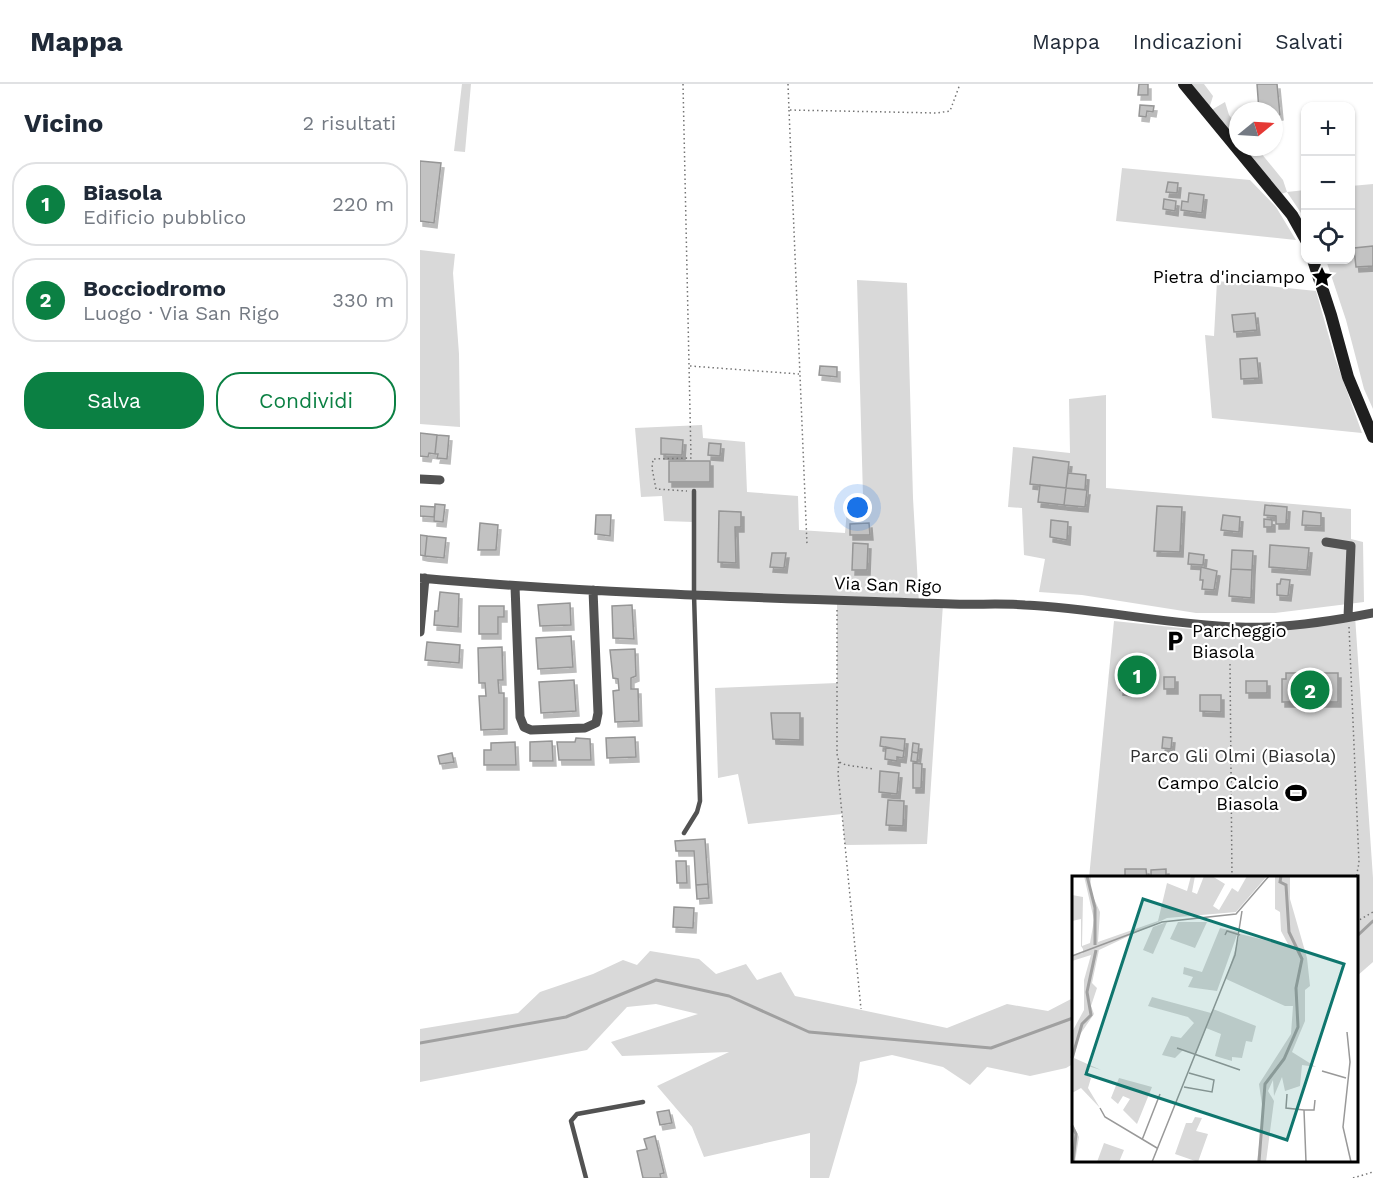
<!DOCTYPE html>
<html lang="it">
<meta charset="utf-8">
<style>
body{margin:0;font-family:"Work Sans",sans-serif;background:#f6f6f7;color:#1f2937}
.controls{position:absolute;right:18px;top:18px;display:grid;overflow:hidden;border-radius:12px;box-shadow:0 2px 4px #0004}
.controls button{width:54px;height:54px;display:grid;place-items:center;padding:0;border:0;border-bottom:2px solid #e0e1e3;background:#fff;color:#1f2937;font:30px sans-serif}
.compass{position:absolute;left:809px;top:18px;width:54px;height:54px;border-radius:50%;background:#fff;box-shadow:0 2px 4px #0004;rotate:72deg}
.you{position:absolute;left:438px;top:424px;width:21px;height:21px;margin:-15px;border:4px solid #fff;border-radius:50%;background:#1a73e8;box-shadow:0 0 0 9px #1a73e833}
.badge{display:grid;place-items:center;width:39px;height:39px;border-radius:50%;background:#0b8043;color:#fff;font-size:20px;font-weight:700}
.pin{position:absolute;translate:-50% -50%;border:3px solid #fff;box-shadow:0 2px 6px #0006}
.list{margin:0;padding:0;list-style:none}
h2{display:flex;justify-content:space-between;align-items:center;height:78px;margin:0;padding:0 24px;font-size:26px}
h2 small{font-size:20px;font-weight:400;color:#747a83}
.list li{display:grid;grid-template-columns:39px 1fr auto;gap:18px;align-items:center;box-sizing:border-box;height:84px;margin:0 12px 12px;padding:0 12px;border:2px solid #e0e1e3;border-radius:24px}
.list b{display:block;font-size:22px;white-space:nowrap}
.list p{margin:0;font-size:20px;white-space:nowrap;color:#747a83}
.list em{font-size:20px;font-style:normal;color:#747a83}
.actions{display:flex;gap:12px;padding:18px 24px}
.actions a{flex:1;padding:14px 0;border:2px solid #0b8043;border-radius:24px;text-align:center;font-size:21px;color:#0b8043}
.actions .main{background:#0b8043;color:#fff}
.icon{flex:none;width:33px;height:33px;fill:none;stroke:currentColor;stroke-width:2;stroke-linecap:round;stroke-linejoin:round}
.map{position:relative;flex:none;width:953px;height:1094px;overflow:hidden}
header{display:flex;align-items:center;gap:36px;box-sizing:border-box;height:84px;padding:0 30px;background:#fff;border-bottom:2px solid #e0e1e3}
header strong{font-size:28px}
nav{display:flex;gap:33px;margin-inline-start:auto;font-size:21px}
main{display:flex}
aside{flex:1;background:#fff}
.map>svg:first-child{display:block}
</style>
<header>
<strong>Mappa</strong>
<nav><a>Mappa</a><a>Indicazioni</a><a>Salvati</a></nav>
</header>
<main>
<aside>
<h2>Vicino<small>2 risultati</small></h2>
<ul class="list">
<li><span class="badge">1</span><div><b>Biasola</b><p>Edificio pubblico</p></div><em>220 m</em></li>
<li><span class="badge">2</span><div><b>Bocciodromo</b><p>Luogo · Via San Rigo</p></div><em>330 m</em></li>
</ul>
<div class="actions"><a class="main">Salva</a><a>Condividi</a></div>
</aside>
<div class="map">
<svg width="953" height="1094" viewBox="0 0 953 1094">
<defs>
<filter id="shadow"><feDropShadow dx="3" dy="5" stdDeviation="0" flood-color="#0004"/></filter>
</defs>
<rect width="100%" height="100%" fill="#fff"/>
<path fill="#d9d9d9" d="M42,0h9l-6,68 -11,-1z
M762,0h22l9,12 -5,16 17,-10 4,13 9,11v21h18l27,33 4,12 18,-2v29l-18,-27 -12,4z
M702,84l128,12 26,27 20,33 -180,-19z
M953,100v225l-9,-20 -18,-69 -20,-60h24l1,-74z
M0,166l35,4 -2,19 6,81 1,73 -40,-3z
M437,196l50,3 6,215 6,105 24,1 -16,240 -82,1 -3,-31 -94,10 -10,-50 -20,4 -3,-90 122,-5v-83l-143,-6v-72l-30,-1 -2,-25 -21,1 -6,-69 67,-3 1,13 42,4 2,50 51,4 1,34 46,3 3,-35 15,-2z
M797,197l99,10 19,67 27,75 -150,-15 -7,-83 9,1z
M686,311v93l245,21v30l12,3 1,60 -89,11h-79l-114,-18 -43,-3 6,-33 -21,-4 -2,-47 -14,-1 5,-60 57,6 -1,-54z
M935,532l18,262v84l-16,14 -1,-98h-267l25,-257 124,13v-7z
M230,867l49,8 17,15 30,-10 11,16 24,-8 14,24 152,32 60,-24 41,7 25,-13v66l-7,4 -36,8 -43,-9 -17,18 -27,-18 -51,-12 -32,7 -3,20 -28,96h-19v-45l-106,24 -12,-30 -35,-41 72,-34 -107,4 -11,-14 87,-28 -42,-10 -29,3 -40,43 -167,32v-53l98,-16 22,-21 53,-18 30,-14 14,5z"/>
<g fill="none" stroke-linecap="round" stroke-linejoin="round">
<path stroke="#a0a0a0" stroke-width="3" d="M936,853l17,-16
M0,959l146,-26 90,-37 73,16 80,36 182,16 82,-30"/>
</g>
<path fill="#c2c2c2" stroke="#969696" stroke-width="1.5" filter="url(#shadow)" d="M719,0h9v11h-10z
M837,0h20l3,31 -6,1v-5h-15z
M720,21l14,1 -1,6 -6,-1 -1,6 -7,-1z
M0,77l21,2 -7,60 -14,-2z
M748,98l10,1 -1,10 -11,-1z
M769,109l15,2 -2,18 -21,-3 1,-9 6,1z
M744,115l12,2 -1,10 -12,-2z
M953,162v20l-17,1 -2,-19z
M835,229l2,17 -23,2 -2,-17z
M837,274l2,20 -18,1 -1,-20z
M400,282l17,1v10l-18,-2z
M0,349l17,2 -2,19 -6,-1 -1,4 -8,-1z
M17,351l12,1 -2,23 -10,-1 1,-4h-3z
M241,354l22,2 -1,15 -21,-1z
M289,359l12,1 -1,12 -12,-1z
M613,373l36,5 -3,26 -36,-4z
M249,377h41v21h-41z
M648,389l18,2 -1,15 -19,-2z
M620,401l26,3 -2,17 -26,-3z
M646,404l21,2 -2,17 -21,-2z
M15,420l10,1 -2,17 -9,-1z
M845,421l22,2 -1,17h-10v-8l-12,-1z
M0,422l15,1 -1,10 -14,-1z
M737,422l25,1 -2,45 -26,-1z
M299,427l22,1v15h-6l1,36 -18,-1z
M883,427l18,2v13l-19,-1z
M176,431h15l-1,21 -15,-2z
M803,431l17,2 -1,15 -18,-2z
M844,435l8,1v7h-8z
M631,436l17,2 -1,18 -17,-3z
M60,439l18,2 -2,25h-18z
M449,439l1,12h-20v-11z
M0,451l7,1 -2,20 -5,-1z
M7,452l19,2 -2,20 -19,-2z
M433,459l15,1 -1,26h-15z
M850,461l39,3 -2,22 -38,-3z
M812,466l21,1 -1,19 -21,-1z
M352,469h14l-2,15 -14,-1z
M769,469l15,2 -1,10 -15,-1z
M781,483l16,4 -3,19 -12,-1 1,-9h-3z
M811,485l21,1 -1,28 -22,-2z
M861,495l9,1 -2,16 -11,-1v-11h3z
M20,508l19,2 -1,33 -24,-2 1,-14h3z
M150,519l1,22 -31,1 -2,-21z
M212,521l2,34 -21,-1 -1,-32z
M59,522h25v11h-6v17h-19z
M151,552l2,31 -35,2 -2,-31z
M7,558l33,3 -1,18 -34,-3z
M82,563l1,33h-5l1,13h5v36l-23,1 -2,-34h7l-1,-13h-6l-1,-35z
M215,565l1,27 -5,2v11h7l1,32 -24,1 -2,-31 6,-1 -1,-11 -5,-1 -3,-28z
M716,578l12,1v5h4l-1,8 -21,-2 -2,17 -8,-1 3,-26h8v5l4,1z
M866,589h52v29h-56v-23h4z
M744,593h11v12h-11z
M154,596l2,31 -35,2 -2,-31z
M826,597h21v12h-21z
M780,611h21v17l-21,-1z
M351,629h29v27l-27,-1z
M215,653l1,20 -29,1 -1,-20z
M461,653l24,2 -1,12 -24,-5z
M743,653l9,1 -1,11 -9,-1z
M156,654l14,1 1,21h-32l-2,-18h18z
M132,657l1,20h-23v-19z
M95,658l1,23h-32v-15h7v-7z
M493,659l6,1 -1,9 -6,-1z
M466,663l18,4 -1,7 -6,-1v4l-12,-2z
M492,668l6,1 -1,9 -6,-1z
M32,669l2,9 -14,2 -2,-8z
M493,679l9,1 -1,24h-8z
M460,687l19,2 -2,21 -18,-2z
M468,716l16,1 -1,25 -17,-1z
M285,755l3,45 -12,1 -2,-34h-18l-1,-10z
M256,777h10l1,22h-10z
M705,785h21l1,9h-22z
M746,785v7h-15v-6z
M288,800l1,14 -12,1 -1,-14z
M254,823l20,1 -1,20 -20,-1z
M249,1026l3,13 -12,2 -3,-13z
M235,1052l9,37 -4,1 1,4h-18l-6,-27 10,-2 -3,-10z"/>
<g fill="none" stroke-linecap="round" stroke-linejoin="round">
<path stroke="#747474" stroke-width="1.5" stroke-dasharray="1.5 3" stroke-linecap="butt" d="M263,0l8,374 -38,1 -1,9 4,21 31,2
M368,0l1,26 148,3 13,-2 10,-27
M369,26l18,435
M270,282l109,8
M417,526v144l2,8 7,3 28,4
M929,543l10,236 -3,15
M810,580l2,214
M419,678l-1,11 23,236
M936,838l17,-10
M933,1094l20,-6"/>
<path stroke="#525252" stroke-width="4.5" d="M264,749l13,-21 3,-11 -6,-207v-103
M166,1094l-15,-57 6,-7 66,-12"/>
<path stroke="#525252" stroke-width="9" d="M0,395l20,1
M906,458l25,4 -3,71
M0,494c177,16 355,20 532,26 24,1 49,-1 73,1 72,3 142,20 214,22 41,2 94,-6 134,-14
M95,502l5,131 4,10 7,3 54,-2 11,-5 2,-10 -5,-123
M0,548l5,-54"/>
<path stroke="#1f1f1f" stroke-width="12" d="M764,0l108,131 14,25
M893,176l18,55 17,62 25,60"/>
</g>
<defs>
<symbol id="sight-bare" viewBox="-9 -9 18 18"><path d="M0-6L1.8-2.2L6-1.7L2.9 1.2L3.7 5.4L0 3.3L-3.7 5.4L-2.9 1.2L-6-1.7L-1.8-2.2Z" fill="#000" stroke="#fff" stroke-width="2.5" paint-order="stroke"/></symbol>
<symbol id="parking-bare" viewBox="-9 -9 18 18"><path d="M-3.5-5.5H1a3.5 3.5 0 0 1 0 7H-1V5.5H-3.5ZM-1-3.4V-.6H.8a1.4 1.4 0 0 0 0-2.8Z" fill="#000" stroke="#fff" stroke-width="2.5" paint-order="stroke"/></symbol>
<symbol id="stadium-bare" viewBox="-9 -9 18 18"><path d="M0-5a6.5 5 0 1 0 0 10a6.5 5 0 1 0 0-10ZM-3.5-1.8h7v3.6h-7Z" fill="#000" stroke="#fff" stroke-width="2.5" paint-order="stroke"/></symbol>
</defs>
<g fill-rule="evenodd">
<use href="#sight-bare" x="887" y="178" width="30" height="30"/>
<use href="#parking-bare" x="740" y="542" width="30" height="30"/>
<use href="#stadium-bare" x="861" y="694" width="30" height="30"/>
</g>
<g text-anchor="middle" stroke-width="4.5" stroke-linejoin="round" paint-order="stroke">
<g font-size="18" fill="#000" stroke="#fff" text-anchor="end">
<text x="885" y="199">Pietra d'inciampo</text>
<text x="772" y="553" text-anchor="start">Parcheggio<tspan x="772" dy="21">Biasola</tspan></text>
<text x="859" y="705">Campo Calcio<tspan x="859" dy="21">Biasola</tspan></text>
</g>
<g font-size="18" fill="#000" stroke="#fff">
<text transform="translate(468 501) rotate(2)" y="6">Via San Rigo</text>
</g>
<g font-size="18" fill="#303030" stroke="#fff">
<text x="813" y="678">Parco Gli Olmi (Biasola)</text>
</g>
</g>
<g transform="translate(652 792)">
<rect width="286" height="286" fill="#fff"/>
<path d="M12,0h7l-1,14 10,22 -2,30 60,-21 9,-38 20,8 4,-15h4l-3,16 5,2 7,-18h8l13,8 -12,22 6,4 13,-22 6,4 9,-16h20l-31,36 -69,6 -68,32 -7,33 5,5 -6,18 3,8 -15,22 -5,22 27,12 -13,-4 -4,8 7,4 -3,10 12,20 -19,-20 -9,5v-61l12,-22v-30l7,-25 -19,6v-5l11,-3v-4l-2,-3v-27l-9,2v-26l11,2 -1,49 8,-3 4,-23zM203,0h15v23l17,59 3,28 -5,4v31l-13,31 24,15 -14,-2 -2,21 -15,5 -3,-14 -8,19 -1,-16 -5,11 6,10 -8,61h-9l6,-50 -4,-28 32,-50 2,-28h-8l-59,-27 14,-45 49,12 -8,-15 -1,-19 -5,-3zM95,46l-14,32 -10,-4 10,-23zM106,46h29l-12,26 -25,-9zM148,52l18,4 -21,59 -29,-4 5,-10 -10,-3 1,-7 18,5zM80,121l59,16 2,-4 43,17 -4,16 -6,-1 -4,17 -10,-1v4l-17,-5 6,-22 -15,-6 -10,26 -13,-4 -8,8 -13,-3 9,-19 10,2 13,-15 -6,-6 -40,-11zM47,202l33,9 -15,37 -14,-14 7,-11 -7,-3 -5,8 -7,-6zM0,228v18l7,15 -4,25h-3zM123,241l7,1 -6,13 12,3 -10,28 -23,-8 11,-31h6zM32,267l20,7 -5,12h-22z" fill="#d9d9d9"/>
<path fill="none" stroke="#a0a0a0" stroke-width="3" d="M15,0l8,32v37M0,182l10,-34 9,-9 -4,-23 9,-42M0,250l4,8 -3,28M187,286l6,-78 19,-25 14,-32 -2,-39 6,-29 -13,-27 -3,-47 -6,-3 1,-6"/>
<path fill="none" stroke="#999" stroke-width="1.5" d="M153,59l2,-4 13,4M0,80l90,-34 74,-8 33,-38M275,156l3,30 -7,65 8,35M105,172l63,22M250,195l24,7M112,211l28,5 2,-12 -25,-7M215,218l-1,14 18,2M28,232l5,9 52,31M70,264l18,-46M80,286l83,-207 7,-44M234,286l-2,-52h10l1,-10"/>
<path fill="#0f766e" fill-opacity="0.15" stroke="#0f766e" stroke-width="3" d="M71,23l201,65 -57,176 -201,-66z"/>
<rect width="286" height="286" fill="none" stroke="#000" stroke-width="3"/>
</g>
</svg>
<div class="controls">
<button>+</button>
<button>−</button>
<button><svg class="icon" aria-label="locate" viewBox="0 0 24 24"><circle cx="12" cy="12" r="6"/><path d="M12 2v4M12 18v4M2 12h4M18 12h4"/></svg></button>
</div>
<svg class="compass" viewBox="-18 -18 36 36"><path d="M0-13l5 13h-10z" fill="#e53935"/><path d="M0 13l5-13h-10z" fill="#747a83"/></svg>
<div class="you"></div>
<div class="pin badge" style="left:717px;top:591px">1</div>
<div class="pin badge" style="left:890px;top:606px">2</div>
</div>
</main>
